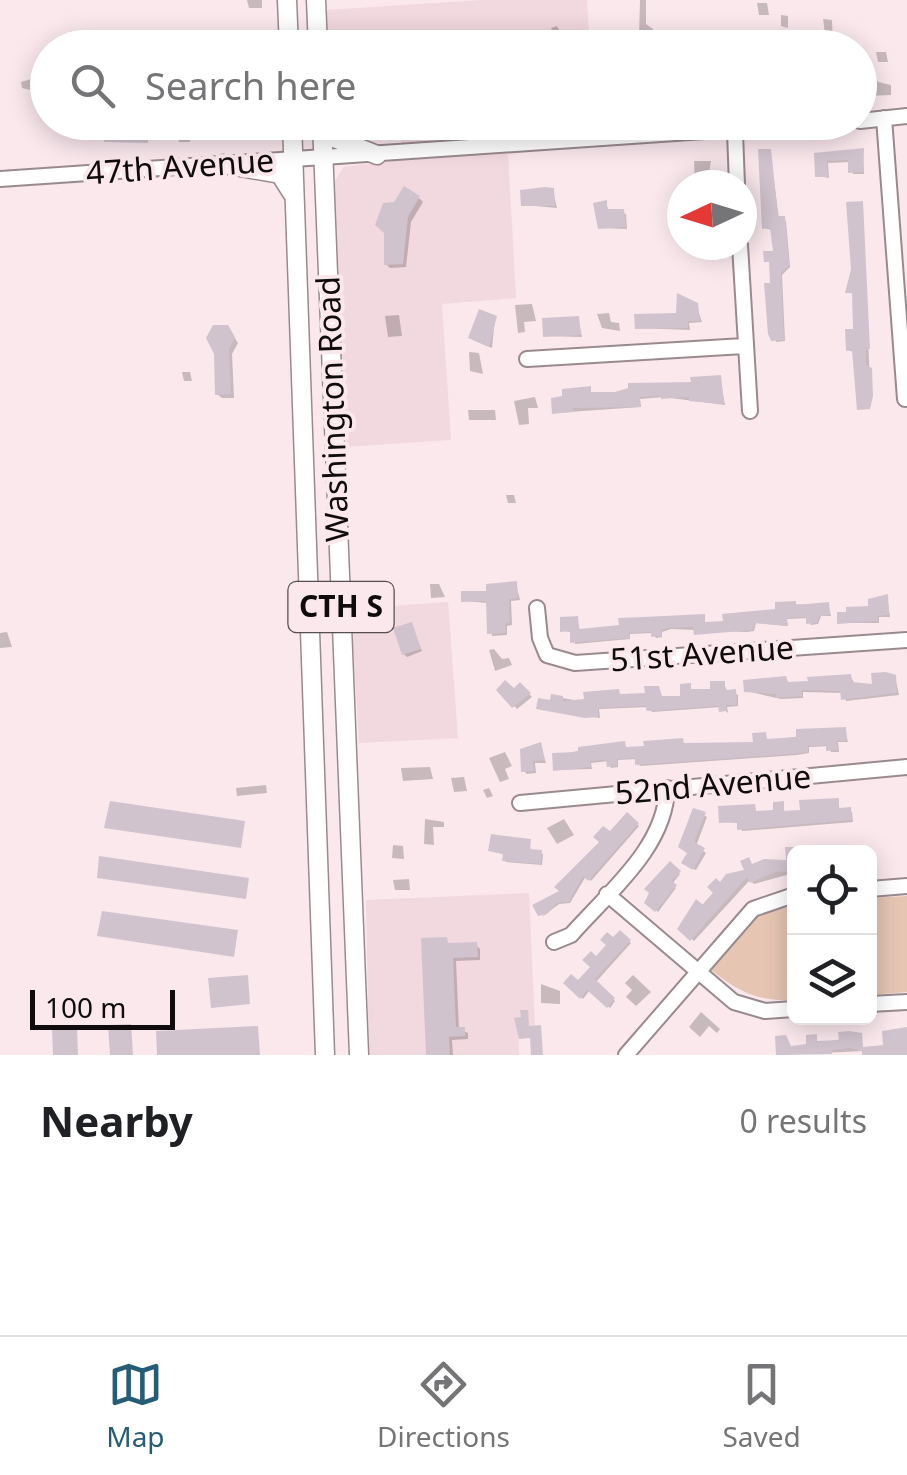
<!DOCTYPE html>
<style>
body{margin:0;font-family:"Noto Sans",sans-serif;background:#f2f2f2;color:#202124}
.controls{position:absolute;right:30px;bottom:30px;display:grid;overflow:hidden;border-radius:15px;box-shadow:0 5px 25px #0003}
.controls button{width:90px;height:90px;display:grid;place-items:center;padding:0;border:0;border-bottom:2px solid #e0e0e0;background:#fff;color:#202124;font:50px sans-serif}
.compass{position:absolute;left:667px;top:170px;width:90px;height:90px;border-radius:50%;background:#fff;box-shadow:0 5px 25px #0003;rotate:266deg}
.scale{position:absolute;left:30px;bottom:25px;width:145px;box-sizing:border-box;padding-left:10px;border:5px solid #100b0c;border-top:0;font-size:28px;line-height:35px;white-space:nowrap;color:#100b0c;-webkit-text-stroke:8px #fae8ed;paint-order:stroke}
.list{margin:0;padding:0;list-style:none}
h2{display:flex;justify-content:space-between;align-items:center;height:130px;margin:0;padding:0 40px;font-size:42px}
h2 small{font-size:32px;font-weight:400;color:#757577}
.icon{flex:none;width:55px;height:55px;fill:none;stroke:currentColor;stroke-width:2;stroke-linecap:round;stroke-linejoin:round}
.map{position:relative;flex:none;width:907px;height:1055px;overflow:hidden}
.search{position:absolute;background:#fff;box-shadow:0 5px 25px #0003;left:30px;right:30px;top:30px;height:110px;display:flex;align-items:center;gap:25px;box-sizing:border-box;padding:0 35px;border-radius:55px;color:#757577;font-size:38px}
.sheet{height:280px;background:#fff}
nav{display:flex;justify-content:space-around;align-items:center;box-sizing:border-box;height:140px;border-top:2px solid #e0e0e0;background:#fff;font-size:28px;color:#757577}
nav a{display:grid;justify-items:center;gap:5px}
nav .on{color:#255d77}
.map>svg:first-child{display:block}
</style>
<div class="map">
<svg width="907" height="1055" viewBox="0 0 907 1055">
<rect width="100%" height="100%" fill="#fae8ed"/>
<path fill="#f2d8df" d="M482,0h105l3,47h-264v-37z
M331,123h265v7l-89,5 9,163 -74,6 9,136 -107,7 -10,-265 10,-15 56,-7 1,-20 -53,-1z
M448,602l10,136 -99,5 -8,-134z
M529,893l6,134 -17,2 1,26h-150l-3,-155z"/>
<path fill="#e6c5b3" d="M907,896v96l-37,3v-97z
M794,902v98c-36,2 -55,-8 -83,-30l47,-56z"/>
<path fill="#0003" d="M247,0h15v8h-13z
M640,0h6v24l7,5 -3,15 -11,-8z
M757,3h10l2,12h-10z
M781,15l7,1v12l-7,-2z
M823,19l9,1 1,28h-6z
M557,26l6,12 -6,3 -6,-13z
M475,32l12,16h-31l-3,-8z
M876,52h10l2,10h-10z
M48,74l-4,19 -22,-5 -1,-6z
M875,76l3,6 13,3v10l-26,1 -1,-19z
M192,123h9l2,9h-10z
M189,128l1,14h-11l-2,-11z
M863,150l1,24h-11l-3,-12 -22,1 1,15 -11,-2 -1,-21z
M770,151l9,68 7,2 4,46 -8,8 3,66 -9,1 -4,-79 -6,-2 10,-8 -4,-23 -8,-2z
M694,161h17l-4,24h-12z
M553,191l4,17 -34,-3z
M419,198l4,4 -12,20 -5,45 -16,1 -4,-4v-31z
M606,203l3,8 17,3 1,15 -27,-1z
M862,203l9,203 -12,1 -5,-55 -6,-2 7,-19 -1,-37 -6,-2z
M532,304l4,17 -12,1 1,10 -7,1 -3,-28z
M696,305l6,17 -13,1 1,7 -52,-2 41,-12z
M609,313l2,9 8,1 1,8 -18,-3 -5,-14z
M399,315l3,21 -14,1 -3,-21z
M495,318l-3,30 -19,-8z
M578,318l4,19 -36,-1z
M231,332l7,11 -6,11 2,44h-12l-5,-4z
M469,352l10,1 4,21 -13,-3z
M182,372h8l2,9h-8z
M720,378l5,27 -62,-8 -23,2 1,8 -87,6 36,-24 2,6 101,-10z
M535,397l3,11h-10l1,16 -10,1 -5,-24z
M468,410h27l1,10h-27z
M506,495h8l2,8h-8z
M430,584h9l6,13 -14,1z
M516,584l4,16 -9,1 1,24 -5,1v9l-15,1 -4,-33 -25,-2z
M887,596l3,21h-11v6h-39z
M777,604l51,1 3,11h-10l-3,8 -7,1 -2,-7 -22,1 1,7 -32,-3 -2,8 -7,1 -76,-3 -9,3v5l-6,1 -3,-5 -23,1v5l-55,5 -3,-12 -9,-1 14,-13 3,13 124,-14 2,8 72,-13z
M411,625l11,26 -15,6 -3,-3z
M7,632l5,15 -12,1v-15z
M494,649l8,10 7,-1 3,7 -17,6 -6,-21z
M850,676l7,11h17l21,-10 4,18 -53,6 -3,-8 -40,-1v6l-22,1 -35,-8 42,-10 1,4z
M724,683l3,9 11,3v11l-11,1 1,6 -7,-6 -69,5 -4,-5 -49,2 1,9 -61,-9 23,-11 24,4 32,-11 3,6 26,-1 11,-8 5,11 20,-1 7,-12 2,6 20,-1z
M520,685l12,12 -15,12 -17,-19 14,2z
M845,729l3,13h-10l1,10h-8l-2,-6 -20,1v6l-12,2 -157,11 -3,-7 -19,1v7l-7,1 -2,-7 -18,2 1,6 -36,1 -2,-14 52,-11 18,-1 3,6 55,-10 3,5 71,-1 9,-9 3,6z
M540,745l6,18h-11l1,10 -9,1 -3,-3z
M505,752l7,14 -7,3 4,10 -9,3 -11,-24z
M430,767l3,12 -30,2 -2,-13z
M464,777l3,14 -13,1 -3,-14z
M266,785l1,8 -30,3 -1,-8z
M489,788l4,8 -6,2 -4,-8z
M838,801l2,10 12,1 1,10 -111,9 -3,-8 -17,-1 32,-15 3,6 19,-1 7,-8 2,10 18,-2z
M694,811l13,6 -11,29 10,7 -10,17 -10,-5z
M627,815l12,11 -48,55 -5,-5 -16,27 -11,1 -17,13z
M425,819l19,3v5h-11l1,18 -10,-1z
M564,819l10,16 -17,9 -10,-16z
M529,841l2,10 12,3 -1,11 -36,-3 -1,-7 -15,-5z
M393,845l10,1 1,13 -12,-1z
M852,846l4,6h-62v21l-40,11 -4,-4 -56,61 -13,-12 39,-44 33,-18 35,-4v-13z
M670,865l10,9 -8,10 4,4 -18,24 -10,-10z
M393,880l16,-1 1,11h-15z
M620,934l11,9 -36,40 20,18 -5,7 -20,-18 -7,9 -17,-16 12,1z
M424,941l52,4 4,4v11l-24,1 3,68 9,4v6l-16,1 1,15h-25z
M633,975l18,17 -15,14 -10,-9 6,-7 -7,-7z
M541,984l19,7v13l-19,-1z
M701,1012l19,17 -3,4 -8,-7 -9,11 -11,-10z
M860,1035l4,16 -86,4 -1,-17 14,10 18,-1 7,-10 2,7z"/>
<path fill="#d1c3ce" d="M139,122h8l1,21 -44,-1 -1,-11 35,-3z
M864,148l-1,24 -15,1v-13l-21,1 1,16h-13l-1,-24z
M758,149h13l7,67h7l4,49 -8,8 3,67 -13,1 -3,-7 -4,-51h6l-1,-21h-5l-1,-11h10l-3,-23 -8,1z
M404,186l16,10 -12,21 -5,47 -19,1v-32l-9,-8 8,-22 11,-1z
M545,187l9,1 1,18h-34l-1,-16z
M607,200v9h17l2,18 -28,2 -5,-26z
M863,201l7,148 -4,1v15l6,3 1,28 -3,13 -13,1 -5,-60 -6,1 -1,-22h8l-1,-36h-7l6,-24 -5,-67z
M677,293l21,10 2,18h-12v7l-53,1 -1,-15 42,-1z
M479,309l18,7 -8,31 -21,-9z
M579,316l2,19 -38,2 -1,-19z
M213,325h15l7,12 -6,12 2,45 -16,1 -1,-41 -8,-16z
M721,375l3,29 -35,-3v-4l-28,2v-3l-21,1v10l-67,1v4l-21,2 -1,-16 11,-2v-7l29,-3v6h24l13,-4v-5l63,-1 -1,-5z
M517,581l1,17 -9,1 1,24 -5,1 1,9 -19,1 -1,-33 -25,1v-11h25v-7z
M888,594l1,21 -11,1v5l-41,3v-12h9v-5l22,-1v-7z
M796,601v4l33,-3 1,13 -11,1 -2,7 -11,1v-7l-19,1v8l-32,-3 -2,7 -59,5 -1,-8 -25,1 -7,2 1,6 -11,1v-5l-22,1 1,5 -49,4 -11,1v-12l-10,1v-15l18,-1 1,13 40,-4 -1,-7 25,-1 62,-3v8l18,-1 -1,-7 53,-5v-7z
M412,622l9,27 -19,6 -9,-27z
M886,672l10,3 1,18 -56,7 -1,-9 -38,-1v6l-26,2v-4l-32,-2 -1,-12 43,-4 2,6 20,-1 -1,-4 44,-3 1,8 20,2 -1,-11z
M505,680l9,8 6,-6 11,11 -19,15 -16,-18z
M710,681h15v9l11,-1 1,16h-11v6l-7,1 -1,-6 -71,5 -2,-5 -47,2v9l-13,1 -49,-9 2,-11 12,2 1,-6 12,2v5l21,-2 -1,-7 36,-3 1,5 25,-1 -1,-7h15l3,10h18v-12l11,-1v6h19z
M846,727l1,14h-10l1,9 -12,1v-6l-18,1v6l-14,2 -159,11v-7l-18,1v7l-10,1 -1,-7 -16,1 1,6 -38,4 -1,-18 26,-1v-5l47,-6 1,6 18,-1 -1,-5 40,-3 1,5 69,-1 -1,-9 14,-1 1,7 29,-2v-8z
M541,742l4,18 -12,1 1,10 -13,1 -1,-23z
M839,798v10l12,-1 1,13 -115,10v-8l-18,1 -1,-17 37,-2 1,7 17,-1v-8l11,-1v10l16,-1 -1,-10z
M110,801l135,20 -4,27 -137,-20z
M693,808l13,4 -12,30 11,6 -12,22 -12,-7 6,-10 -9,-6z
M627,812l12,11 -51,58 -5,-5 -14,26 -12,1 -10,11 -9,2 -6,-11 27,-14 -5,-4 45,-45 -6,-5 10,-11 7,5z
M491,834l40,5 -1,10 12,1 -1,14 -39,-3 1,-7 -15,-3z
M785,847h9v24l-19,1 -25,11 -3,-6 -57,64 -13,-12 19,-30 7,6 10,-12 -6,-6 9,-9 4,4 6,-8 18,-4 -4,-9 9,-4 3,7 12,-5 22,1z
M99,856l150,22 -3,21 -149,-21z
M670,861l11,10 -9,10 5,4 -22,27 -11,-9 5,-10 -5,-4z
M102,911l136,19 -4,27 -137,-21z
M620,930l11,10 -36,39 20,19 -8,10 -20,-18 -7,9 -17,-16 8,-9 7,6 12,-13 -8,-7 9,-9 5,5 10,-11 -6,-5 7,-8 6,5z
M447,937l1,6 29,-1 1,15 -25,1 3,69h9v9l-16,1 1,18h-24l-5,-117z
M248,975l2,29 -39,4 -3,-30z
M520,1010h8l1,16 12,-1 2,30h-12l-1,-17 -11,1 -5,-21 7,-1z
M131,1024l2,31h-23l-2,-30z
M258,1026l2,29h-103l-1,-24z
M77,1027l1,28h-25l-1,-27z
M907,1027v28h-45v-4l-12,-3 -18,2v4l-56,1 -1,-19 11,-1 5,11 15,-2v-9l11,-1v7l22,-1 -1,-8 11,-1 13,2 1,14 20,-2 -1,-14z"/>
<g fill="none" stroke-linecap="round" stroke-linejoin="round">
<defs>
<path id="minor" d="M884,118l21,281
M860,121l47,-5
M735,132l2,53
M0,179l839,-57
M740,245l10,166
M527,359l217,-13
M537,608l3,30 7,17 28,8 332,-23
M520,803l387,-36
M870,889l37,-3
M607,894l127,108 31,9 29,-2
M554,942l17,-7c37,-42 95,-88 96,-147
M870,1004l37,-2
M626,1055l127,-146 41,-14"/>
<path id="major" d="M287,0l2,48
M316,0l2,48
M292,122l33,933
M322,122l37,933
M324,122l10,16 43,17
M223,164l57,10 14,22"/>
</defs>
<use href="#minor" stroke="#9a8a8e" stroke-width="18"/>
<use href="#major" stroke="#9a8a8e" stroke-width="21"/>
<use href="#minor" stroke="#fff" stroke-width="14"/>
<use href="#major" stroke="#fff" stroke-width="18"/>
</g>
<g text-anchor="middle" stroke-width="8" stroke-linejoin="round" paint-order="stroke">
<rect fill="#fae8ed" stroke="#564d50" stroke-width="2.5" x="288.5" y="582" width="105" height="50" rx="8"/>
<g font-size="30" font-weight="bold" fill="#100b0c">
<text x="341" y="617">CTH S</text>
</g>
<g font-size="32" fill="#100b0c" stroke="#fae8ed">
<text transform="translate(180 167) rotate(-4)" y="11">47th Avenue</text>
<text transform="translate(333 409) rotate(-92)" y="11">Washington Road</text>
<text transform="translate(702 654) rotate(-4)" y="11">51st Avenue</text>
<text transform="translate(713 785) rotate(-5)" y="11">52nd Avenue</text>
</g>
</g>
</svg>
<div class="controls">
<button><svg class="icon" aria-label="locate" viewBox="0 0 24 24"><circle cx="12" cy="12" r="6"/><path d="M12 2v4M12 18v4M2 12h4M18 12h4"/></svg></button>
<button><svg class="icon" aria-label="layers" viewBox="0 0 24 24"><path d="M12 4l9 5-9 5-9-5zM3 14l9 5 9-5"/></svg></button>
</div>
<svg class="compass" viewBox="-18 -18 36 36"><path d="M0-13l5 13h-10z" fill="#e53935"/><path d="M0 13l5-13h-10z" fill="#757577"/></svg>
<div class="scale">100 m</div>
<div class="search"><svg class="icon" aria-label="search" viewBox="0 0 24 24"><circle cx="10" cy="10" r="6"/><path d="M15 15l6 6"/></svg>Search here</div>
</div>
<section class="sheet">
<h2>Nearby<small>0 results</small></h2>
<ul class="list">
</ul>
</section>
<nav>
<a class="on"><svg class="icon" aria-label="map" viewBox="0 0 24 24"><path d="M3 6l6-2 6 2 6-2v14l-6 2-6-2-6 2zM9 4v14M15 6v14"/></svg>Map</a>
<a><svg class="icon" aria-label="directions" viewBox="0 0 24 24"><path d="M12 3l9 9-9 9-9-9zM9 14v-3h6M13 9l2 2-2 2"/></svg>Directions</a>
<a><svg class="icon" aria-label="saved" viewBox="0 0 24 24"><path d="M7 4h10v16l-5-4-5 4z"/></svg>Saved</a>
</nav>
